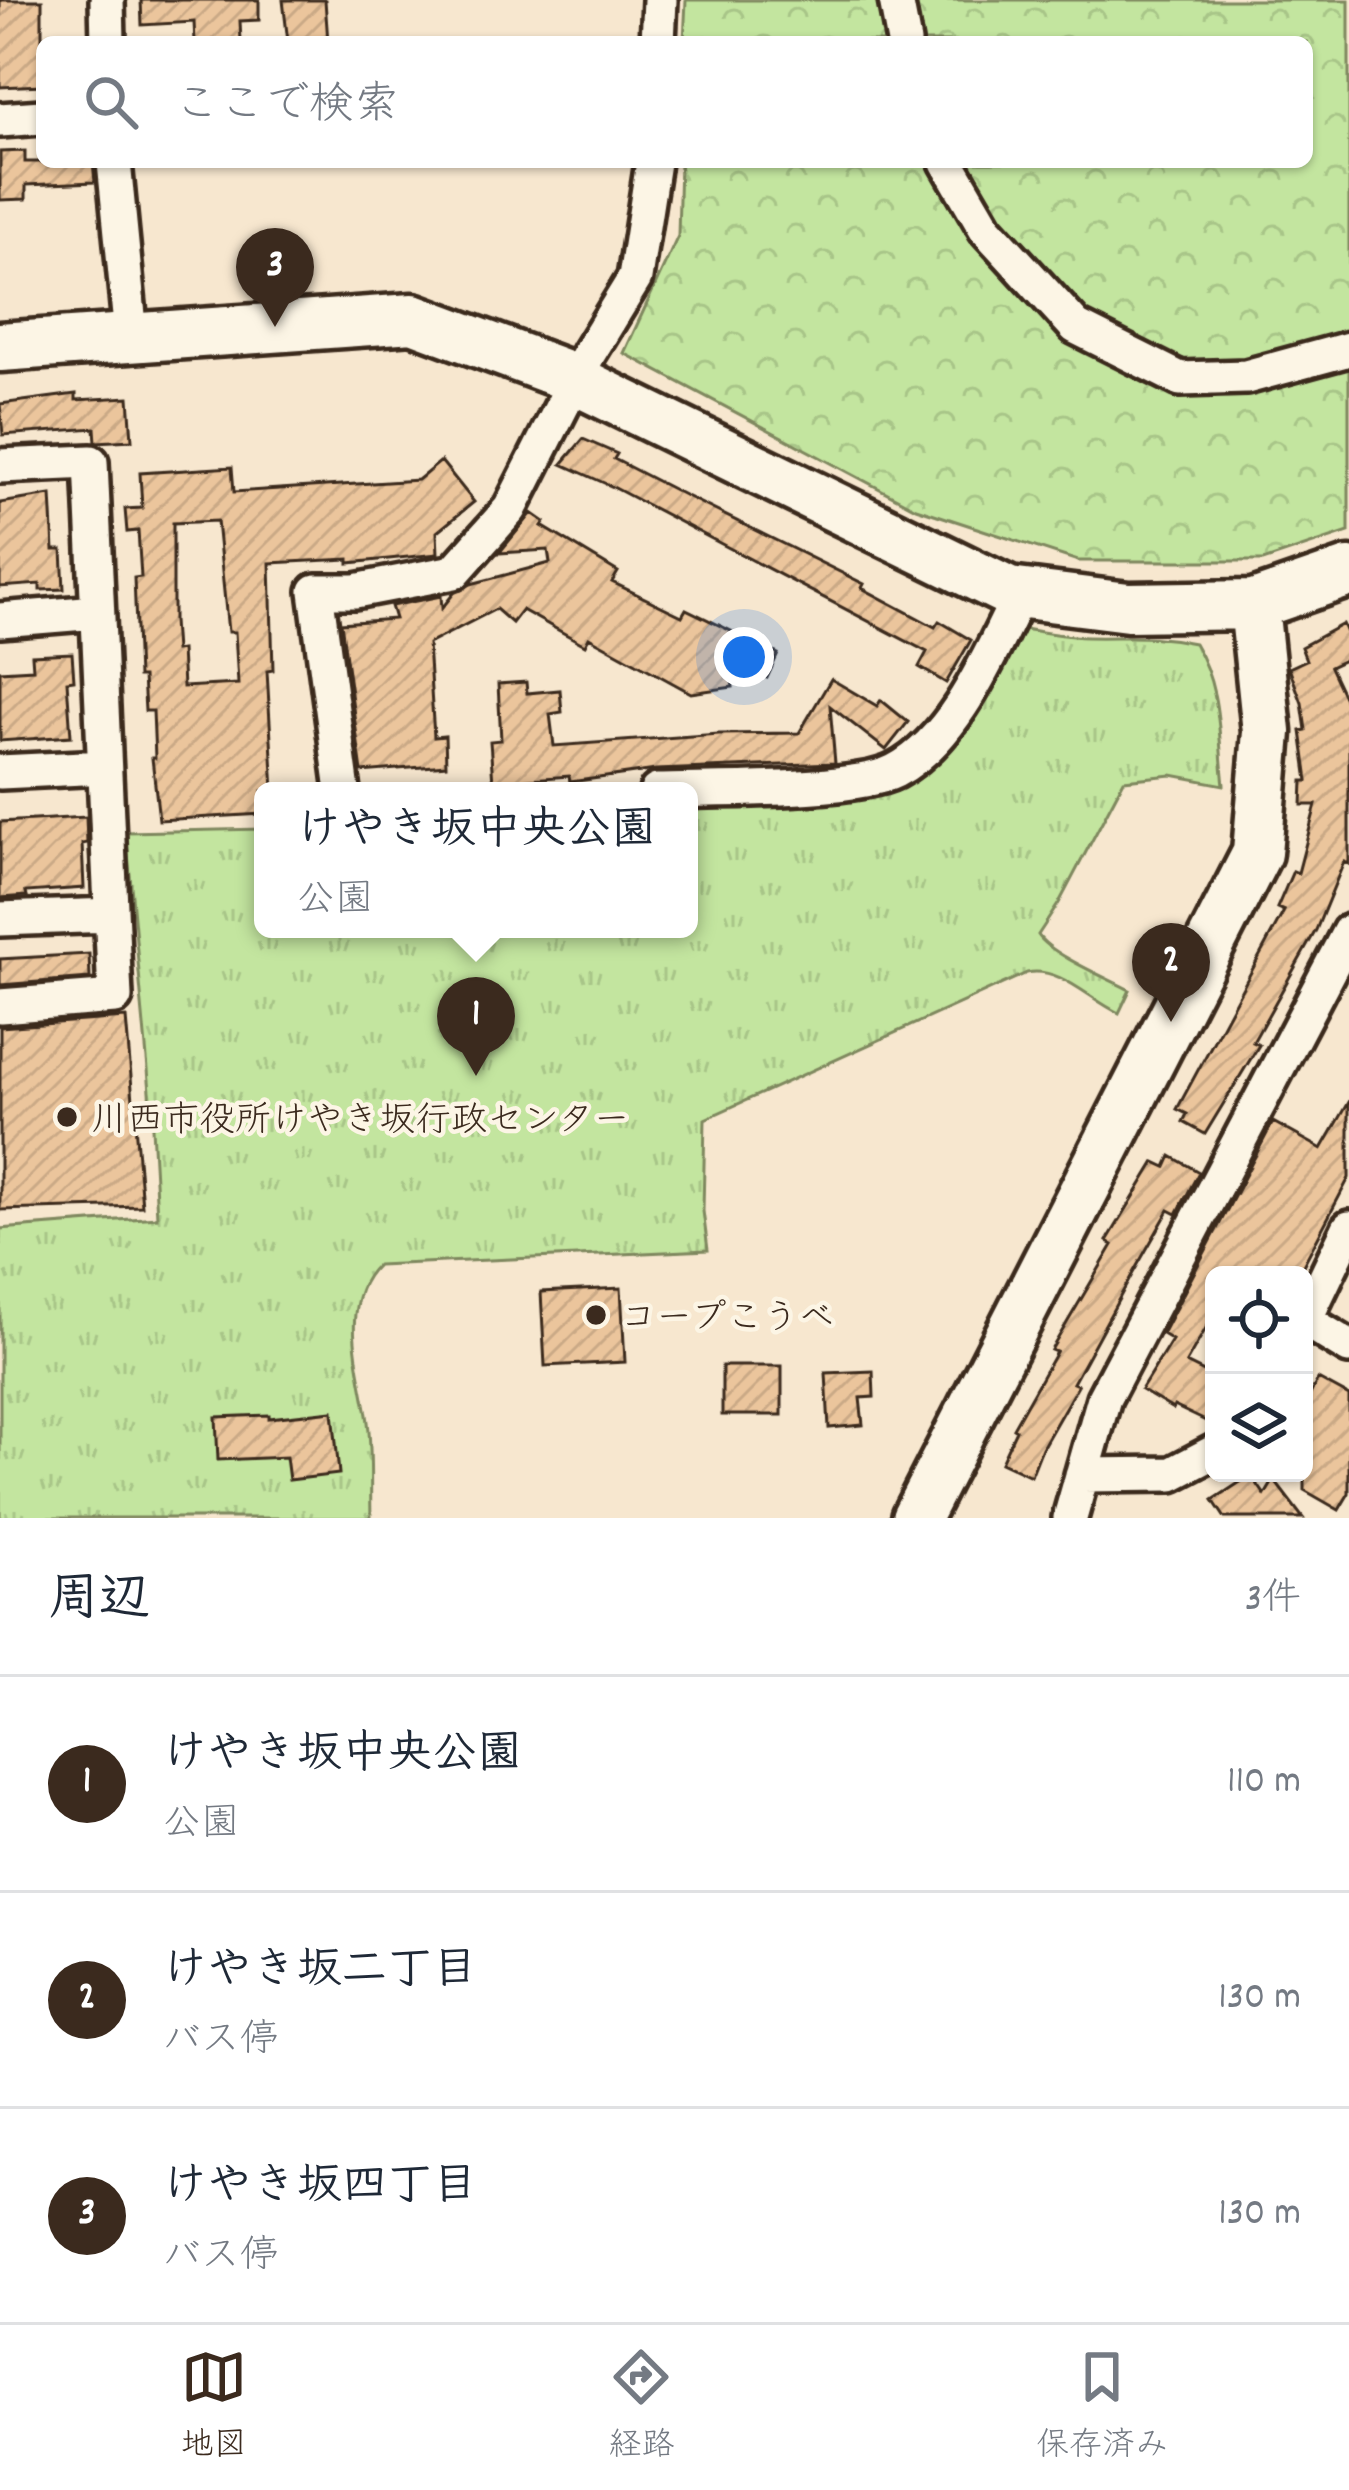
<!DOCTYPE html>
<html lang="ja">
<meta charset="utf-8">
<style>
body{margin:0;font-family:Dekko,"Klee One",sans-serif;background:#f6f6f7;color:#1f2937}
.controls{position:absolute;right:36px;bottom:36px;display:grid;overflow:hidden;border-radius:18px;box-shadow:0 3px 9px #0004}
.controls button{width:108px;height:108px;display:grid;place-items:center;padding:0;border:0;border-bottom:3px solid #e0e1e3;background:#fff;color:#1f2937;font:60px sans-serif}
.you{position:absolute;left:744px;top:657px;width:42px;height:42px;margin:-30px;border:9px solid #fff;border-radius:50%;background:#1a73e8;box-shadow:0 0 0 18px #1a73e833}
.badge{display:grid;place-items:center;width:78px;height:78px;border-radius:50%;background:#3b2a1e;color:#fff;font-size:39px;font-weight:700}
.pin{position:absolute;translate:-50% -99px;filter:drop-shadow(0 3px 6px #0008)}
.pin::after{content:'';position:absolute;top:63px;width:42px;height:36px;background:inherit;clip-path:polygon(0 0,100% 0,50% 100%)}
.popup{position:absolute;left:254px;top:782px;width:444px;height:156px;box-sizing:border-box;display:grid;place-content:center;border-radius:18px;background:#fff;filter:drop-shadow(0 3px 9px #0005);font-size:39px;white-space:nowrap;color:#747a83}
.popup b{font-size:45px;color:#1f2937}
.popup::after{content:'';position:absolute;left:50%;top:100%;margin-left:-24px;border:24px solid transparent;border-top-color:#fff}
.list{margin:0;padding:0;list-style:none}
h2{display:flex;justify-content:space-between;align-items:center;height:156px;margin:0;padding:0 48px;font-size:51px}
h2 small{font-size:39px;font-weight:400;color:#747a83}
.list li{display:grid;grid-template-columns:78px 1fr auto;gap:36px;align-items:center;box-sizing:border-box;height:216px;padding:0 48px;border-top:3px solid #e0e1e3}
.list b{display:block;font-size:45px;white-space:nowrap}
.list p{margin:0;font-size:39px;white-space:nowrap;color:#747a83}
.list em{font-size:39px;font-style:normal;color:#747a83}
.icon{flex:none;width:66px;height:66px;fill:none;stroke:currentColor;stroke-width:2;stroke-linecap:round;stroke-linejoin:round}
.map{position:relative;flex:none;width:1349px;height:1518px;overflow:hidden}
.search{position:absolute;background:#fff;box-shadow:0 3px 9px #0004;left:36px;right:36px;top:36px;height:132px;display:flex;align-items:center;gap:30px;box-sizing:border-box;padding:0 42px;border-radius:18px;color:#747a83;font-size:45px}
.sheet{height:804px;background:#fff}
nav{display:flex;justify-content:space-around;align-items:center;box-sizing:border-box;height:168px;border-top:3px solid #e0e1e3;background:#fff;font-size:33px;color:#747a83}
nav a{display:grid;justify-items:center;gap:6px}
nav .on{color:#3b2a1e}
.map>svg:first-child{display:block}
</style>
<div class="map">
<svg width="1349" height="1518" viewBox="0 0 1349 1518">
<defs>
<pattern id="grass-tufts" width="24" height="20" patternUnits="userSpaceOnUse" patternTransform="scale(3)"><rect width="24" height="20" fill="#c3e59f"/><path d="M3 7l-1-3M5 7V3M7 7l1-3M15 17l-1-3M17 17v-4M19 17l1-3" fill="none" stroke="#a8c588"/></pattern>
<pattern id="forest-crowns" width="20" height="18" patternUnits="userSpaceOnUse" patternTransform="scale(3)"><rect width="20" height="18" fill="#c3e59f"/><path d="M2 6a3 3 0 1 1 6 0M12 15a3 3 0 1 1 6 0" fill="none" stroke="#a8c588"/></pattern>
<pattern id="building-hatch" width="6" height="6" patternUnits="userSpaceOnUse" patternTransform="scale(3)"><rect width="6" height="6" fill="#ebc59c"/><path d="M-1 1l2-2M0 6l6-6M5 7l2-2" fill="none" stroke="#caa986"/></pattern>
</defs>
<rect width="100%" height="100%" fill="#f7e7cf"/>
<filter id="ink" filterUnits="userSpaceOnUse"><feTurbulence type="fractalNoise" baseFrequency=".00833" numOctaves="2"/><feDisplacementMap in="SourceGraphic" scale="24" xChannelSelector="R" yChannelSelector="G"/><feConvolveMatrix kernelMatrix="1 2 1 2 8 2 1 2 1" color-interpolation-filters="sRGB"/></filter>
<g filter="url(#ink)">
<path fill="url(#grass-tufts)" stroke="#7f885e" stroke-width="3" d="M1018,628c22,4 45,8 68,9 40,1 67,-3 108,6 28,46 24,91 30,142l-52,-10 -48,5 -65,123 -21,32c12,19 69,43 92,55l-11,23c-29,-13 -59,-47 -92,-40l-322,146 -2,92 5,39 -331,15c-41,40 -15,108 -9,157 4,31 2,64 3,96h-371v-289l157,-12 -7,-126 -24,-259 137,-3v100h426v-124l179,-11z"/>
<path fill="url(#forest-crowns)" stroke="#7f885e" stroke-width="3" d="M686,0h663v532l-86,29h-185l-162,-53 -292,-155 54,-117 2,-74h627v-120h-623z"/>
<path fill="url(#building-hatch)" stroke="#3b2a1e" stroke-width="3" fill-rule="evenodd" d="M0,0h42v85l-42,2z
M141,0h118v20l-19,1 1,21h-46l-1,-20 -52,3z
M283,0h42l3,42h-40z
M25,151v11h68l2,20 -69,3v14l-26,1v-48z
M76,394v6l53,-3 3,43 -36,2 -1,-14 -92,7 -3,-31z
M583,439l34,15 -3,5 70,36 180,89 -2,4 73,39 4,-6 32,19 -25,43 -27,-16 8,-15 -314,-165 -51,-23z
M441,461l33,41 -37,30 1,22 -89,9v-4l-79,4 3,107 -6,1 7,120h-11v23l-104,6 -7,-62h3l-2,-47h-8l-2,-34h-5l-4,-99 7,-1 -3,-46 -11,1 -2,-23 17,-1 -2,-35 92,-6 2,25 184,-12zM217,521l11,111h7l3,52 -55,3 -2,-37 -6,1 -2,-30v-98z
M51,495l3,55h8l2,39 -24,1v-6l-40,3v-84z
M532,513l13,9 -3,4 76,46 -6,10 70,34 4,-7 92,45 -11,24 -38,-18 4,27 -42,6 -102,-56 -4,8 -63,-35 -10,13 -16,-14 -68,35 6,93 11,-1 1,29 -84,7 -21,-149 54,-4 -4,-13 50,-10 1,12 12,-15 17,-9 79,-21 -2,-13 -49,3z
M1343,624l6,13v21l-19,9 15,32 4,27v138l-5,-2 -28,68 -63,112 6,3 -54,89 -22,-12 4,-8 -10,-5 107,-198 -7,-3 16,-37 5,2 18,-68h-14l1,-24h5l-7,-50 5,-1 -4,-27 -13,-35 17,-8 -5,-13z
M72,653l2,27 -7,1 4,55 -71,5v-70l33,-2 -1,-14z
M831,679l46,27 4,-6 27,22 -22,28 -56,-44 5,57 -179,7 -86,12 -1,-6 -76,6 -3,-41 11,-1 -3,-56 28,-2 1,11 33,-3 2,22 -12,2 4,32 165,-12 80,-1z
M86,817l1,26 -5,1 2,44 -58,4 1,4 -27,2v-76z
M89,954l1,24 -90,7v-26z
M126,1018l16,188 -142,4v-183z
M1349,1102v76l-51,97h-84v39l-28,49 28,14v48l-40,-19 -1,3 -32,-19 31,-50 -10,-6 111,-212 49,27z
M1171,1156l28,16 -22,42 -8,-4 -36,63 -60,110 5,2 -36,63 -11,28 -30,-14 15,-32 -3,-2 43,-76 -5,-2 62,-105 -6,-4 48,-79 11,5z
M621,1288l4,74 -80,4 -4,-74z
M722,1366h60v49h-60z
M873,1371l1,26 -14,1 3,27 -34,3 -3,-55z
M1318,1379l31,17v97l-10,17 -35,-20v-84z
M333,1411l6,63 -50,6 -3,-23 -68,3 -2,-43 53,-2v3z
M1251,1475l14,20 9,-15 29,38h-78l-12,-18z"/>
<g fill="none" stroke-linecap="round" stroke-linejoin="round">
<defs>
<path id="street" d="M107,0l1,42
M896,0l8,42
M658,42l2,-42
M0,120l42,-3
M114,162l17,174
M947,162l39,67 90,98 104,52 66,-2 103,-28
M0,466l91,-4 24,535 -115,9
M0,620l97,-8
M0,772l104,-5
M343,791l-27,-200h39l99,-19 56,-63 79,-156 46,-75 18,-116
M657,791c53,-2 197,1 238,-20 61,-32 96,-119 125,-177
M0,919l111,-4
M1349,1228l-44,92 44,27
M1082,1475l90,-1 42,-22
M1070,1518l34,-120 245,-466"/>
<path id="secondary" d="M0,347l413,-29 150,56 446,218 119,15 126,-2 95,-33
M916,1518l341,-665 10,-121 -13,-127"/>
</defs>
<use href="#street" stroke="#3b2a1e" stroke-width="42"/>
<use href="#secondary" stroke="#3b2a1e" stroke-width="57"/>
<use href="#street" stroke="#fcf5e5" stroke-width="33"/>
<use href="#secondary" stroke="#fcf5e5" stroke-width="48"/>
</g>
</g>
<g fill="#3b2a1e" stroke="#fcf5e5" stroke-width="4.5">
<circle cx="67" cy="1117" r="12"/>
<circle cx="596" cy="1315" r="12"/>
</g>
<g text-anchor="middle" stroke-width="9" stroke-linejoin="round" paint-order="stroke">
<g font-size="36" fill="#3b2a1e" stroke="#fcf5e5" text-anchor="start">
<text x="91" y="1130">川西市役所けやき坂行政センター</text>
<text x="620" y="1328">コープこうべ</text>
</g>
</g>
</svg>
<div class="controls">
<button><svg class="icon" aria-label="locate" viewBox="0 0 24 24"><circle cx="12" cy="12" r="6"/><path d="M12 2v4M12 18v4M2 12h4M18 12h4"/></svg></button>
<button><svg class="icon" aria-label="layers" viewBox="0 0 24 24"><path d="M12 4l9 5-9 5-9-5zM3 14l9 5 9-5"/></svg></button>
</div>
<div class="you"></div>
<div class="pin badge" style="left:476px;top:1076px">1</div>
<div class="popup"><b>けやき坂中央公園</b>公園</div>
<div class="pin badge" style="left:1171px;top:1022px">2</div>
<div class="pin badge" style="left:275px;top:327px">3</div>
<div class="search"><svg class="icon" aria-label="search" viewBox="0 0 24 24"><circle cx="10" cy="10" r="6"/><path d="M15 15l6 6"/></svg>ここで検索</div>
</div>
<section class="sheet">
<h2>周辺<small>3件</small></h2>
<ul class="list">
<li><span class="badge">1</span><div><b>けやき坂中央公園</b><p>公園</p></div><em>110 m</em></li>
<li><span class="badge">2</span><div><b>けやき坂二丁目</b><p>バス停</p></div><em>130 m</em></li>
<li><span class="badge">3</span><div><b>けやき坂四丁目</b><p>バス停</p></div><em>130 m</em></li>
</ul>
</section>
<nav>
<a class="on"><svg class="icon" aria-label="map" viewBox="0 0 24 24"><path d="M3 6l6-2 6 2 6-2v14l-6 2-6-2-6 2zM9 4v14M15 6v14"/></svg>地図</a>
<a><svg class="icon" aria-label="directions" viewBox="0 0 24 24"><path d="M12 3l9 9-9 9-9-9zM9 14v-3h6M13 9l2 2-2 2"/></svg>経路</a>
<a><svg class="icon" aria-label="saved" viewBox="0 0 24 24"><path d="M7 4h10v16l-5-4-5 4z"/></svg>保存済み</a>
</nav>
